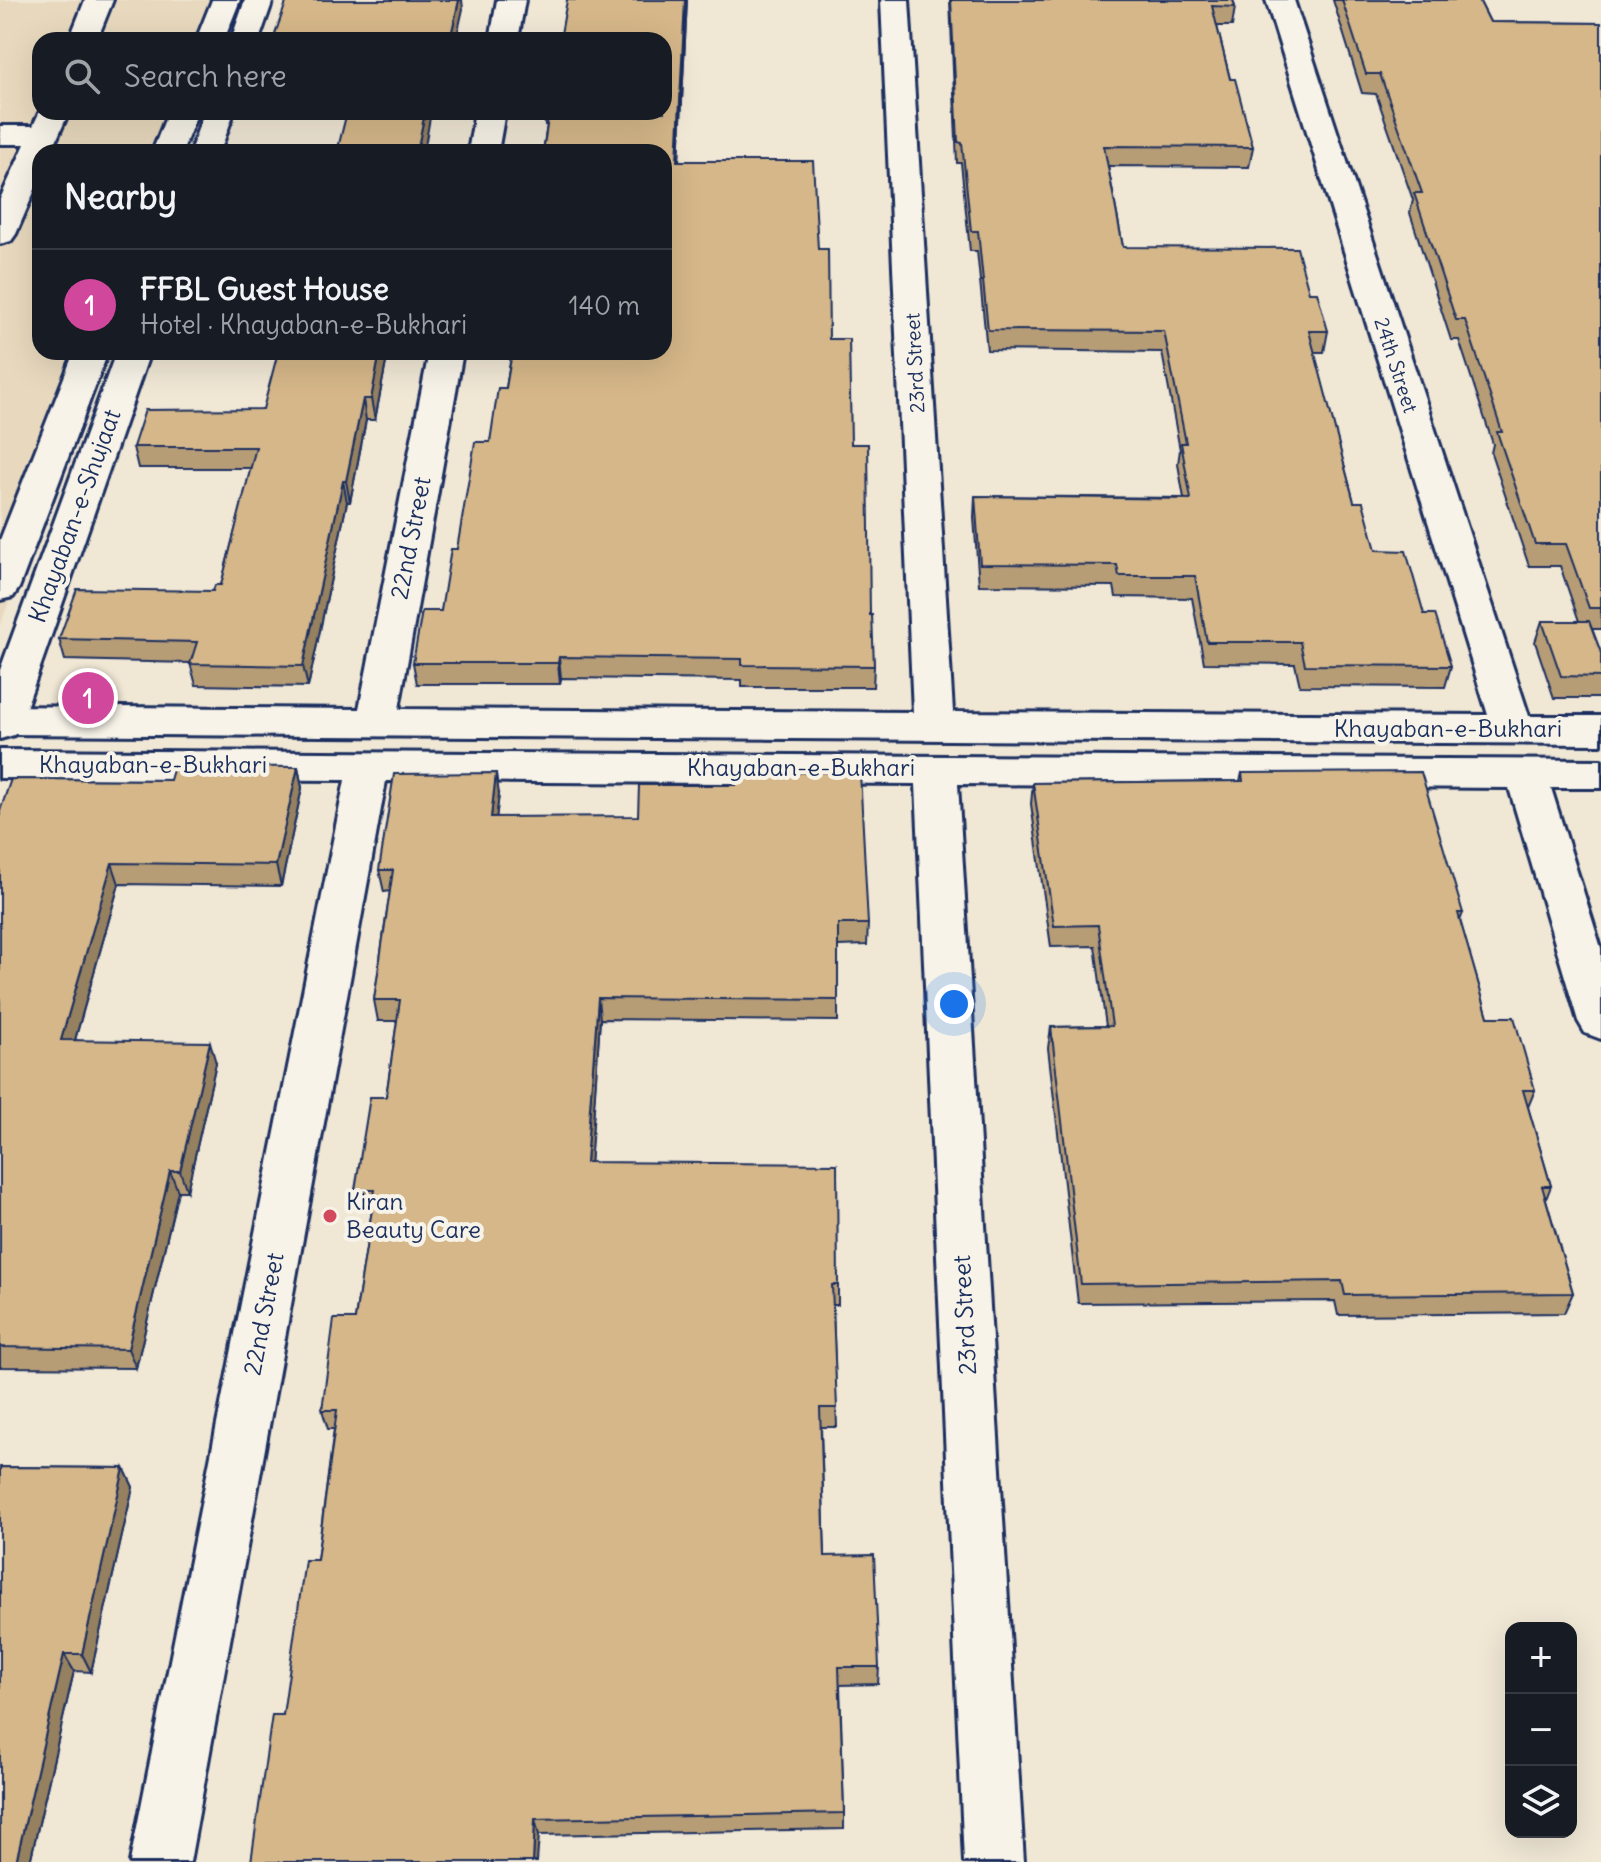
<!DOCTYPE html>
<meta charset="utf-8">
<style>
body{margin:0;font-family:Delius,sans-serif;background:#20242c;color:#f1f3f6}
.controls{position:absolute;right:24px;bottom:24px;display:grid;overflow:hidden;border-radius:16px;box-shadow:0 8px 32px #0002}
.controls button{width:72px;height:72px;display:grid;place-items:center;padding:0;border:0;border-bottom:2px solid #363941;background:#171b24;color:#f1f3f6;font:40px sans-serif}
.you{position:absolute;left:954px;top:1004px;width:28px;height:28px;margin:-20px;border:6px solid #fff;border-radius:50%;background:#1a73e8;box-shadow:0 0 0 12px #1a73e833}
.badge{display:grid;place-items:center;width:52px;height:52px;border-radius:50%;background:#2563eb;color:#fff;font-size:26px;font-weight:700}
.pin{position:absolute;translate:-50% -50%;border:4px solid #fff;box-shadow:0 2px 8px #0006}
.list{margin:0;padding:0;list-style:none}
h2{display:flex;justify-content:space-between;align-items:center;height:104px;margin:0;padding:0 32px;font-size:34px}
h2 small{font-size:26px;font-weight:400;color:#9ea1a6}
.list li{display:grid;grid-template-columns:52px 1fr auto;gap:24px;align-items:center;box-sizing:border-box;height:112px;padding:0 32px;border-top:2px solid #363941}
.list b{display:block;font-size:30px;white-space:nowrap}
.list p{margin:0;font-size:26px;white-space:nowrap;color:#9ea1a6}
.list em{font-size:26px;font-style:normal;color:#9ea1a6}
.icon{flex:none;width:44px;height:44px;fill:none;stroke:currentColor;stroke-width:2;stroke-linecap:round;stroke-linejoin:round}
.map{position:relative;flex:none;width:1601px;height:1862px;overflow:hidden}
.search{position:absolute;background:#171b24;box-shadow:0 8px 32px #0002;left:32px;top:32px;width:640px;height:88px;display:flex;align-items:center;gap:20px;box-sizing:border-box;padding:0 28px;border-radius:24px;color:#9ea1a6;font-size:30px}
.panel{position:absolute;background:#171b24;box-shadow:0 8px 32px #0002;left:32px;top:144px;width:640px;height:216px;border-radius:24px}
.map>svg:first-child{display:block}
</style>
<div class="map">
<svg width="1601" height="1862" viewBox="0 0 1601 1862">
<rect width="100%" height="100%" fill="#f0e7d5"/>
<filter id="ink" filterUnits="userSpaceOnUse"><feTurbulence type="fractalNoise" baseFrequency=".0125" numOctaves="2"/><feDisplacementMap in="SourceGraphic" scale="16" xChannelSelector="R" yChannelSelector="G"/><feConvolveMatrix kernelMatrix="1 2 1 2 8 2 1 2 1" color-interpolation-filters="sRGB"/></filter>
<g filter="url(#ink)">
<path fill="#e8d9be" d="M0,0h229l-15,40h-174v72h148l-15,40h-133v200h60l-100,274z"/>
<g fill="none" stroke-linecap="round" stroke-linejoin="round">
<defs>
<path id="minor" d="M85,0h28l-16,40h-28z
M497,0h28l-7,40h-28z
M881,0h28l44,712 535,3 -222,-715h28l235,716h72v28l-1601,-10v-28l359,3 70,-357h34l-64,357 514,3z
M40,111l29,1 -18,40h-11v26l-24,56 -5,7 -11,3v-45l25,-55h-25v-18h33z
M475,112h30l-7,40h-30z
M0,750l1601,10v28h-50l50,160v91l-16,-6 -7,-12 -69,-233 -551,-4 66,1078h-60l-48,-1078 -530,-3 -196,1081h-60l215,-1082 -345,-2z"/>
<path id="major" d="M212,0h28l-16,40h-28z
M245,0h28l-14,40h-28z
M168,112h30l-16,40h-30z
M204,112h30l-14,40h-30z
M74,352h34l-89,236 -6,9 -13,3v-60z
M116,352h34l-130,373 -6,10 -14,4v-69z"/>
</defs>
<use href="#minor" stroke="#1b2f5e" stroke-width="6"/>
<use href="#major" stroke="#1b2f5e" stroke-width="6"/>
<use href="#minor" fill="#f7f3e8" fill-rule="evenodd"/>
<use href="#major" fill="#f7f3e8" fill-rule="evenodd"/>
</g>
<path fill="#b79d76" stroke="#1b2f5e" stroke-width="2" d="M687,0l-8,161 139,88 11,90 22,105 19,171 4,51 -1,21h-131v-7l-181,-2 -1,6h-143l-4,-21 28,-52 16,-62 49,-161 41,-263h-2l-1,-13h120z
M950,0h283l2,7 -3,19h-15l13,53 23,68 -4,20 -141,-1 15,81 186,45 19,39 -4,21h-10l40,150 22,48 48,64 27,52 -6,21 -145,-1 -5,-22 -91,-1 -12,-65 -76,-1 -2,-11 -135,-1 -5,-67 1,-22 209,2 -6,-34 2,-14 -18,-98 -175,-2 -10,-99h-7l-9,-88h-4z
M1333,0h146l11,22 111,1v606h-9l9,24v45h-47l-19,-56 7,-21h37l-19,-55h-31l-38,-113 2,-9 -34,-104h-8l-41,-127 3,-13 -37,-106 -14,-1z
M388,352l-13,68h-9l-16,82h-3l-39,185 -112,-2 -6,-22 -125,-3 -6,-21 154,-48 8,-6 30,-117h-113l-5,-21 130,-38z
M298,767l4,21 -21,98 -162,-2 -44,156 141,23 -29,128h-9l-42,177 -136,-1v-556l170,-31z
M1242,773l221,140 -3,8 28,96 47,73 -7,17 23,79 -5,13 27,94 -9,20 -226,2 -3,-14 -257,2 -30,-255 3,-21 55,-1 -11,-80 -44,1 -20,-143 2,-21 207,-2z
M499,794l-3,23 372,107 -1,21 -29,1v75l-238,-2 -10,143 248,123v20h-5l4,122h-16l4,129 54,111 -1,17 -38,1 4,128v16l-305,6 -256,-120 34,-155 17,-131h-6l-6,-19 33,-91 17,-109h-12l-5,-20 31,-93 11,-76h-19l-4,-21 16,-109 -6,1 -5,-22z
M0,1467l124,1 9,19 -42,185 -17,-1 -44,191h-30z"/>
<path fill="#958060" stroke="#1b2f5e" stroke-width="2" d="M459,0h3l1,9 -7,31h-6z
M685,0h2l-9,181 -1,-20z
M425,112h6l-7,40h-7z
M380,352h8l-13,68 -4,-21z
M363,399l3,21 -16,82 -4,-21z
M343,481l4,21 -39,185 -5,-21z
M559,657l2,21 -1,6 -2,-21z
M298,767l4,21 -21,98 -5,-21z
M496,773l3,21 -5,44 -3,-21z
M112,863l7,21 -50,177 -8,-21z
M598,998l2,21 -11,164 -3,-21z
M210,1042l6,21 -29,128 -7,-20z
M170,1171l8,20 -42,177 -8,-19z
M124,1468l9,19 -42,185 -9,-18z
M64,1654l10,17 -44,191h-14z
M535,1819l4,16 -2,27h-4z"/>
<path fill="#d5b789" stroke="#1b2f5e" stroke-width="2" d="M287,0h172l-9,40h-177z
M567,0h118l-8,161h136l5,88h10l1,90h20l2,105h17l2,171h2l2,51 -132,-1v-6l-183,-2 -1,6h-145l9,-52h19l10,-62h6l18,-107h15l8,-54h8l6,-36h152v-200h-121l6,-40h115v-72h-104z
M951,0h282l2,7 -23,-1 18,73h5l18,68 -149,-1 19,101 174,1 12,44h8l11,39h-19l45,171h9l13,48 30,1 18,63h11l16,52 -146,-1 -5,-23h-93l-12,-66h-76l-2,-11 -137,-1 -5,-68 216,3 -10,-56h5l-22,-112 -176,-1 -10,-99h-7l-9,-88 -4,-1z
M1342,0h137l11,22 111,1v585h-12l-23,-64h-31l-38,-112h5l-37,-112h-9l-42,-127h8l-42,-119h-14z
M347,112h78l-8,40h-80z
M278,352h102l-9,47h-8l-17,82h-3l-40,185 -113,-2 7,-22 -138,-3 18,-50 136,2 2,-6h6l35,-138h-123l12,-37 118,-1z
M1542,621h47l12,32v24l-40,-1z
M174,766l124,1 -22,98 -164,-2 -51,177 149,2 -30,129h-10l-42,178 -128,-2v-536l11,-32 159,1z
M860,772l8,152h-30v76l-240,-2 -12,164 251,2 1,121h-6l5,123h-17l5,148 49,-1 5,112h-40l5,146 -309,6 -2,43h-282l21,-147h11l22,-155h12l20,-150h-15l12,-91h21l20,-129h-20l15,-93h16l14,-97h-26l19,-130h-14l15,-96 102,-1 -5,44 147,-1 1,-31h97v-12z
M1421,772l42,141h-5l30,104h26l21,73h-12l28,96h-9l31,107 -228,2 -3,-14 -261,3 -30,-257 61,-1 -14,-101 -44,1 -21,-143 210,-2 -1,-8z
M0,1467l124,1 -42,186h-18l-48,208h-16z"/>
</g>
<circle fill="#d1495b" stroke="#f7f3e8" stroke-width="3" cx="330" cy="1216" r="8"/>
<g text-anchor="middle" stroke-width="8" stroke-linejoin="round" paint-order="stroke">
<g font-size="20" fill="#1b2f5e" stroke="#f7f3e8">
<text transform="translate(915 363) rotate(-93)" y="7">23rd Street</text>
<text transform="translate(1396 365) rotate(72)" y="7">24th Street</text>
</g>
<g font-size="24" fill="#1b2f5e" stroke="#f7f3e8">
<text transform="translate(75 516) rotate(-70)" y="8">Khayaban-e-Shujaat</text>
<text transform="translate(411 538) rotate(-79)" y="8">22nd Street</text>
<text x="1448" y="737">Khayaban-e-Bukhari</text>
<text x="153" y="773">Khayaban-e-Bukhari</text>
<text x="801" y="776">Khayaban-e-Bukhari</text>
<text transform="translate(264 1314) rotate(-79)" y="8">22nd Street</text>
<text transform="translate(965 1315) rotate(-93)" y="8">23rd Street</text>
</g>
<g font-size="24" fill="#1b2f5e" stroke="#f7f3e8" text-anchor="start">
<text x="346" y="1210">Kiran<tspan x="346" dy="28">Beauty Care</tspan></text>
</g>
</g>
</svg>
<div class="controls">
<button>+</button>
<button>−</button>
<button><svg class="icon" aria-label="layers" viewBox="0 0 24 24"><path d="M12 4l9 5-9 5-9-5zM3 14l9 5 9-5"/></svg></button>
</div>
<div class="you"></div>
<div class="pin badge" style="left:88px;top:698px;background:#d1479c">1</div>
<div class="search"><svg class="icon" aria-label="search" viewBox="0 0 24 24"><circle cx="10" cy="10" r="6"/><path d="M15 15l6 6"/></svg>Search here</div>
<section class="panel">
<h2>Nearby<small></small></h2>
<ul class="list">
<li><span class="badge" style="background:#d1479c">1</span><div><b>FFBL Guest House</b><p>Hotel · Khayaban-e-Bukhari</p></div><em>140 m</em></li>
</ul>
</section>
</div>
